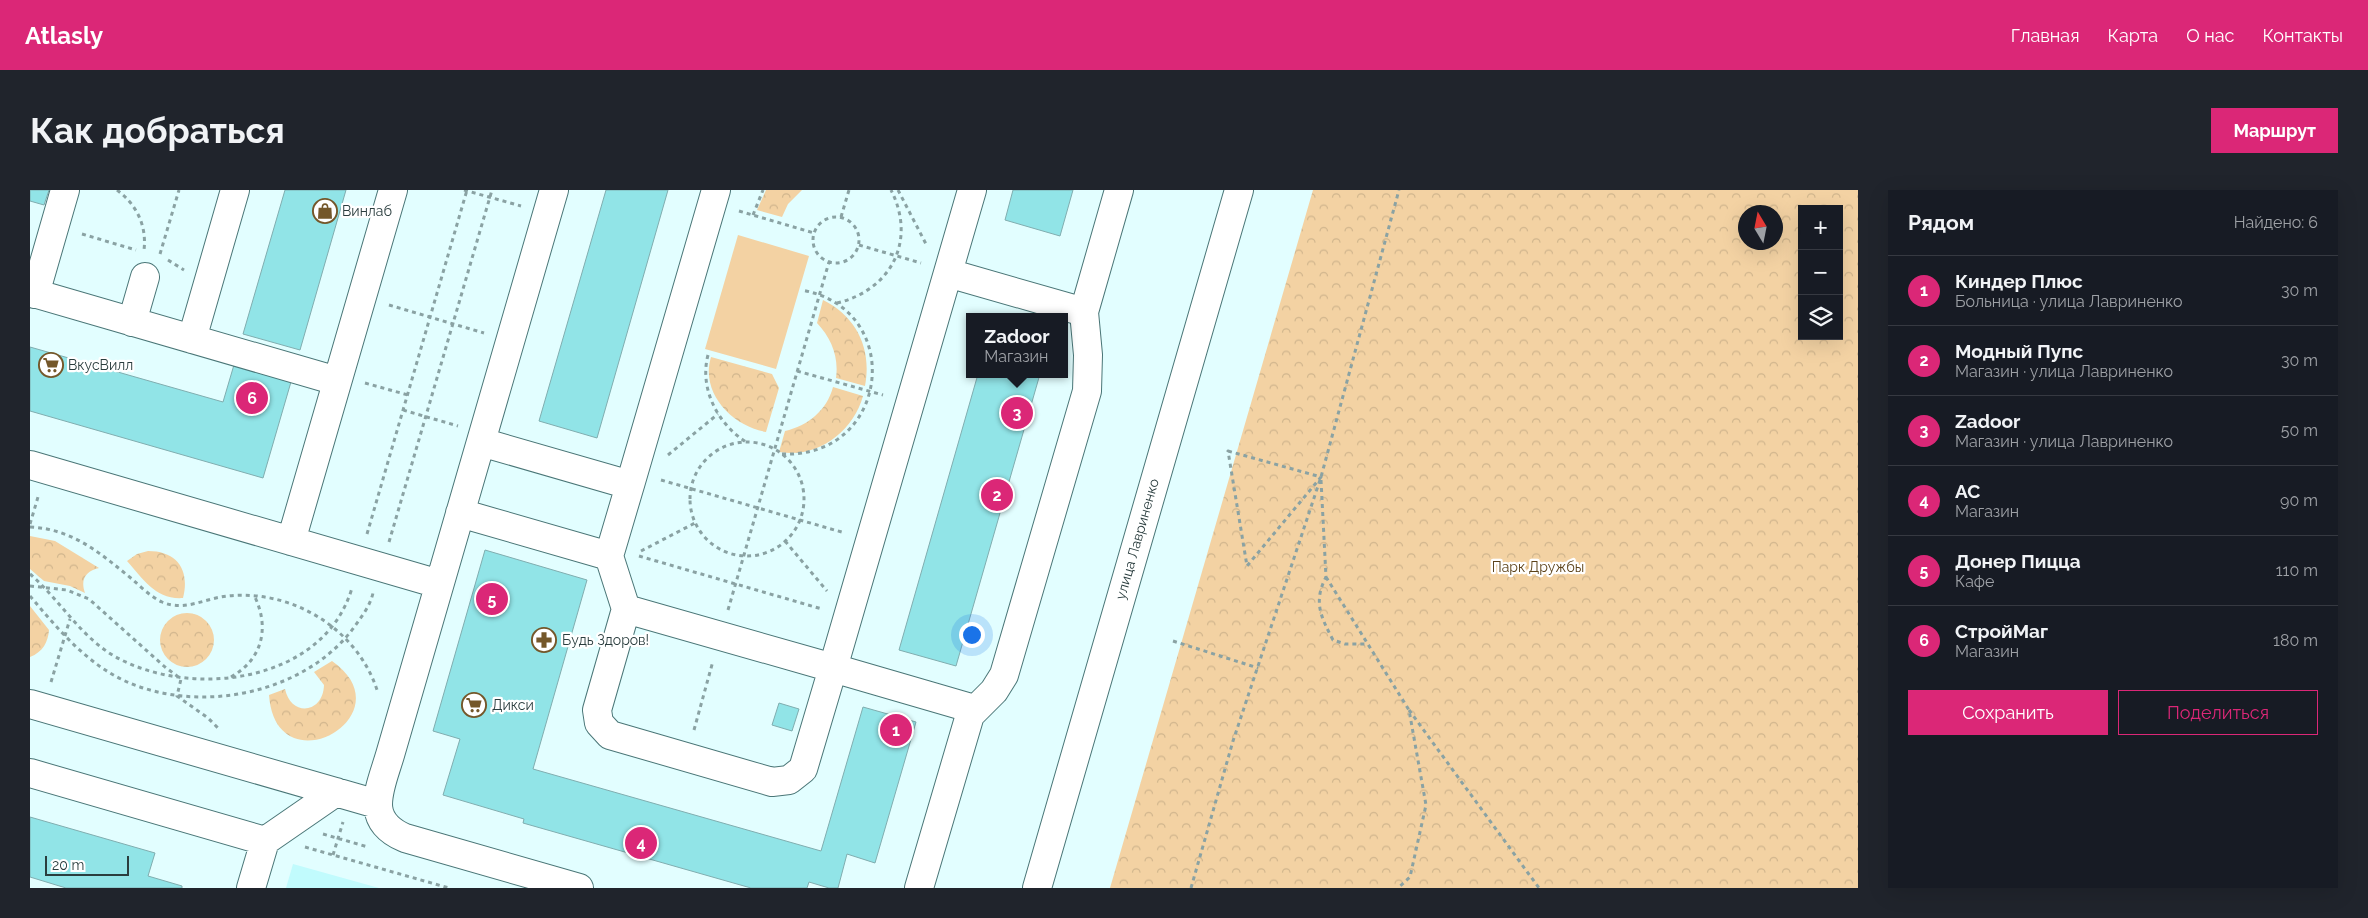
<!DOCTYPE html>
<html lang="ru">
<meta charset="utf-8">
<style>
body{margin:0;font-family:Raleway,sans-serif;background:#20242c;color:#f1f3f6}
.controls{position:absolute;right:15px;top:15px;display:grid;overflow:hidden;border-radius:0px;box-shadow:0 5px 20px #0002}
.controls button{width:45px;height:45px;display:grid;place-items:center;padding:0;border:0;border-bottom:1px solid #363941;background:#171b24;color:#f1f3f6;font:25px sans-serif}
.compass{position:absolute;left:1708px;top:15px;width:45px;height:45px;border-radius:50%;background:#171b24;box-shadow:0 5px 20px #0002;rotate:350deg}
.scale{position:absolute;left:15px;bottom:12px;width:84px;box-sizing:border-box;padding-left:5px;border:2px solid #2a3d3e;border-top:0;font-size:14px;line-height:18px;white-space:nowrap;color:#2a3d3e;-webkit-text-stroke:4px #fff;paint-order:stroke}
.you{position:absolute;left:941px;top:444px;width:18px;height:18px;margin:-12px;border:4px solid #fff;border-radius:50%;background:#1a73e8;box-shadow:0 0 0 8px #1a73e833}
.badge{display:grid;place-items:center;width:32px;height:32px;border-radius:50%;background:#db2777;color:#fff;font-size:16px;font-weight:700}
.pin{position:absolute;translate:-50% -50%;border:2px solid #fff;box-shadow:0 1px 5px #0006}
.popup{position:absolute;left:936px;top:123px;width:102px;height:65px;box-sizing:border-box;display:grid;place-content:center;border-radius:0px;background:#171b24;filter:drop-shadow(0 1px 4px #0005);font-size:16px;white-space:nowrap;color:#9ea1a6}
.popup b{font-size:19px;color:#f1f3f6}
.popup::after{content:'';position:absolute;left:50%;top:100%;margin-left:-10px;border:10px solid transparent;border-top-color:#171b24}
.list{margin:0;padding:0;list-style:none}
h2{display:flex;justify-content:space-between;align-items:center;height:65px;margin:0;padding:0 20px;font-size:21px}
h2 small{font-size:16px;font-weight:400;color:#9ea1a6}
.list li{display:grid;grid-template-columns:32px 1fr auto;gap:15px;align-items:center;box-sizing:border-box;height:70px;padding:0 20px;border-top:1px solid #363941}
.list b{display:block;font-size:19px;white-space:nowrap}
.list p{margin:0;font-size:16px;white-space:nowrap;color:#9ea1a6}
.list em{font-size:16px;font-style:normal;color:#9ea1a6}
.actions{display:flex;gap:10px;padding:15px 20px}
.actions a{flex:1;padding:11px 0;border:1px solid #db2777;border-radius:0px;text-align:center;font-size:18px;color:#db2777}
.actions .main{background:#db2777;color:#fff}
.icon{flex:none;width:28px;height:28px;fill:none;stroke:currentColor;stroke-width:2;stroke-linecap:round;stroke-linejoin:round}
.map{position:relative;flex:none;width:1828px;height:698px;overflow:hidden;border-radius:0px}
header{display:flex;align-items:center;gap:30px;box-sizing:border-box;height:70px;padding:0 25px;background:#db2777;color:#fff}
header strong{font-size:24px}
nav{display:flex;gap:28px;margin-inline-start:auto;font-size:18px}
.intro{display:flex;align-items:center;justify-content:space-between;box-sizing:border-box;height:120px;padding:0 30px}
h1{margin:0;font-size:35px}
.button{padding:12px 22px;border-radius:0px;background:#db2777;color:#fff;font-size:18px;font-weight:700}
main{display:flex;gap:30px;padding:0 30px}
aside{flex:1;background:#171b24;border-radius:0px;box-shadow:0 5px 20px #0002}
.map>svg:first-child{display:block}
</style>
<header>
<strong>Atlasly</strong>
<nav><a>Главная</a><a>Карта</a><a>О нас</a><a>Контакты</a></nav>
</header>
<div class="intro"><h1>Как добраться</h1><a class="button">Маршрут</a></div>
<main>
<div class="map">
<svg width="1828" height="698" viewBox="0 0 1828 698">
<defs>
<pattern id="park-crowns" width="20" height="18" patternUnits="userSpaceOnUse" patternTransform="scale(1.25)"><rect width="20" height="18" fill="#f3d2a3"/><path d="M2 6a3 3 0 1 1 6 0M12 15a3 3 0 1 1 6 0" fill="none" stroke="#d0b58d"/></pattern>
</defs>
<rect width="100%" height="100%" fill="#e2feff"/>
<path fill="#c1fbfd" d="M263,674l86,24h-93z"/>
<path fill="url(#park-crowns)" fill-rule="evenodd" d="M736,0h36l-14,14 -6,13 -25,-7z
M1283,0h545v698h-748zM1772,19h37v127h-37zM1716,22h30v30h-30z
M793,110c34,17 49,49 42,86l-29,-8c3,-22 -5,-40 -19,-55z
M681,167l61,17 7,14 -13,44c-34,-6 -66,-39 -55,-75z
M803,197l30,9c-10,36 -46,63 -84,56l6,-21c23,-5 42,-21 48,-44z
M0,346l25,5 44,27c-13,3 -19,11 -14,25l-15,-7 -26,-5 -14,-12z
M118,361c30,0 42,20 35,47 -27,2 -40,-19 -56,-37l10,-7z
M0,416l19,24c-1,12 -6,22 -19,27z
M130 450a27 27 0 1 1 54 0a27 27 0 1 1-54 0Z
M302,471c77,54 -56,129 -63,34l16,-6c6,28 38,25 39,-4l-10,-13z"/>
<path fill="#f3d2a3" d="M708,45l71,21 -33,113 -71,-20z"/>
<path fill="#91e4e7" stroke="#80adaf" d="M0,0h19l-5,15 -14,-4z
M255,0h61l-46,160 -57,-16z
M576,0h62l-71,248 -58,-17z
M983,0h60l-13,46 -55,-16z
M0,157l193,55 13,-44 57,17 -30,103 -233,-67z
M948,184h62l-84,292 -57,-16z
M455,360l102,30 -54,189 288,82 42,-144 53,15 -41,141 -28,-9 -9,34h-9l-20,-6 -2,6h-56l-228,-65 1,-4 -81,-24 17,-56 -27,-8z
M749,513l20,6 -7,22 -20,-6z
M0,627l125,36 -7,23 34,10v2h-116l-36,-11z"/>
<g fill="none" stroke-linecap="round" stroke-linejoin="round">
<defs>
<path id="minor" d="M524,0l-164,565c-10,34 -27,65 15,83l174,50
M918,83l136,39
M0,102l307,89
M5,104l30,-104
M102,132l13,-45
M162,149l43,-149
M451,252l149,43 -21,71 17,53 -29,101 2,13 11,12 162,47 17,-2 14,-11 30,-101 141,41
M0,275l409,119
M600,295l86,-295
M430,323l149,43
M261,351l102,-351
M596,419l207,59 139,-478
M0,514l347,100
M0,583l235,68
M221,698l14,-47 71,-49
M889,698l51,-173 24,-24 10,-16 83,-284 1,-36 -4,-43 35,-122
M1007,698l202,-698"/>
</defs>
<use href="#minor" stroke="#4a7677" stroke-width="30"/>
<path stroke="#8aa2a3" stroke-width="3" stroke-dasharray="4 4" stroke-linecap="butt" d="M87,0c19,14 30,35 27,60
M434,0l57,16
M868,0l28,54
M709,21l75,22
M723,25l10,-25
M783 50a23 23 0 1 1 46 0a23 23 0 1 1-46 0Z
M811,27l8,-27
M52,44l54,16
M829,55l62,18
M130,64l19,-64
M138,70l16,10
M807,113c54,-13 80,-62 54,-113
M359,115l95,28
M678,165c-9,34 10,69 38,87
M767,181l86,24
M335,193l43,12
M373,220l55,16
M660 309a57 57 0 1 1 114 0a57 57 0 1 1-114 0Z
M1198,261l93,26 -74,89z
M752,264c108,5 125,-146 19,-164
M638,265l50,-41
M631,290l184,53
M1291,290l5,97c-13,25 -5,40 7,63l12,4h23
M0,334l8,-27
M0,337c43,2 70,26 102,52 9,8 19,18 30,23 23,10 43,-4 66,-6 65,-7 131,34 150,97
M337,344l100,-344
M755,351l42,50
M359,352l103,-352
M611,361l54,-28
M609,366l183,53
M0,384c30,26 49,61 84,82 77,44 210,27 238,-68
M1296,387l83,133 17,95 -16,72 -12,11
M0,396l37,4 22,9 76,68 16,12 -4,17 31,22 12,12
M0,406c27,32 56,67 95,85 75,34 181,13 230,-55 7,-10 15,-20 18,-33
M698,420l101,-348
M1143,451l85,27
M201,487c32,-18 39,-50 23,-82
M21,492l19,-63
M1379,520l130,178
M664,540l19,-69
M293,644l45,13
M275,657l144,41
M303,665l10,-33
M1161,698l42,-147 88,-264 78,-287"/>
<use href="#minor" stroke="#fff" stroke-width="28"/>
</g>
<defs>
<symbol id="shop-ring" viewBox="-11 -11 22 22"><circle r="9.5" fill="#fff" stroke="#74572a" stroke-width="1.5"/><path d="M-5-2.5h2.3a2.7 3.5 0 0 1 5.4 0H5L5.5 6h-11ZM-1.5-2.5h3a1.5 2.3 0 0 0-3 0Z" fill="#74572a"/></symbol>
<symbol id="supermarket-ring" viewBox="-11 -11 22 22"><circle r="9.5" fill="#fff" stroke="#74572a" stroke-width="1.5"/><path d="M-6-5.5h2.5l.6 2H6L4.5 2H-2.5L-4.4-4H-6ZM-1.5 3.2a1.3 1.3 0 1 0 .1 0ZM3 3.2a1.3 1.3 0 1 0 .1 0Z" fill="#74572a"/></symbol>
<symbol id="pharmacy-ring" viewBox="-11 -11 22 22"><circle r="9.5" fill="#fff" stroke="#74572a" stroke-width="1.5"/><path d="M-2-6h4v4h4v4h-4v4h-4v-4h-4v-4h4Z" fill="#74572a"/></symbol>
</defs>
<g fill-rule="evenodd">
<use href="#shop-ring" x="281" y="7" width="28" height="28"/>
<use href="#supermarket-ring" x="7" y="161" width="28" height="28"/>
<use href="#pharmacy-ring" x="500" y="436" width="28" height="28"/>
<use href="#supermarket-ring" x="430" y="501" width="28" height="28"/>
</g>
<g text-anchor="middle" stroke-width="4.5" stroke-linejoin="round" paint-order="stroke">
<g font-size="14" fill="#2a3d3e" stroke="#fff" text-anchor="start">
<text x="312" y="26">Винлаб</text>
<text x="38" y="180">ВкусВилл</text>
<text x="532" y="455">Будь Здоров!</text>
<text x="462" y="520">Дикси</text>
</g>
<g font-size="14" fill="#2a3d3e" stroke="#fff">
<text transform="translate(1107 349) rotate(-74)" y="5">улица Лавриненко</text>
</g>
<g font-size="14" fill="#5c4219" stroke="#fff">
<text x="1508" y="382">Парк Дружбы</text>
</g>
</g>
</svg>
<div class="controls">
<button>+</button>
<button>−</button>
<button><svg class="icon" aria-label="layers" viewBox="0 0 24 24"><path d="M12 4l9 5-9 5-9-5zM3 14l9 5 9-5"/></svg></button>
</div>
<svg class="compass" viewBox="-18 -18 36 36"><path d="M0-13l5 13h-10z" fill="#e53935"/><path d="M0 13l5-13h-10z" fill="#9ea1a6"/></svg>
<div class="scale">20 m</div>
<div class="you"></div>
<div class="pin badge" style="left:866px;top:540px">1</div>
<div class="pin badge" style="left:967px;top:305px">2</div>
<div class="pin badge" style="left:987px;top:223px">3</div>
<div class="popup"><b>Zadoor</b>Магазин</div>
<div class="pin badge" style="left:611px;top:653px">4</div>
<div class="pin badge" style="left:462px;top:409px">5</div>
<div class="pin badge" style="left:222px;top:208px">6</div>
</div>
<aside>
<h2>Рядом<small>Найдено: 6</small></h2>
<ul class="list">
<li><span class="badge">1</span><div><b>Киндер Плюс</b><p>Больница · улица Лавриненко</p></div><em>30 m</em></li>
<li><span class="badge">2</span><div><b>Модный Пупс</b><p>Магазин · улица Лавриненко</p></div><em>30 m</em></li>
<li><span class="badge">3</span><div><b>Zadoor</b><p>Магазин · улица Лавриненко</p></div><em>50 m</em></li>
<li><span class="badge">4</span><div><b>АС</b><p>Магазин</p></div><em>90 m</em></li>
<li><span class="badge">5</span><div><b>Донер Пицца</b><p>Кафе</p></div><em>110 m</em></li>
<li><span class="badge">6</span><div><b>СтройМаг</b><p>Магазин</p></div><em>180 m</em></li>
</ul>
<div class="actions"><a class="main">Сохранить</a><a>Поделиться</a></div>
</aside>
</main>
